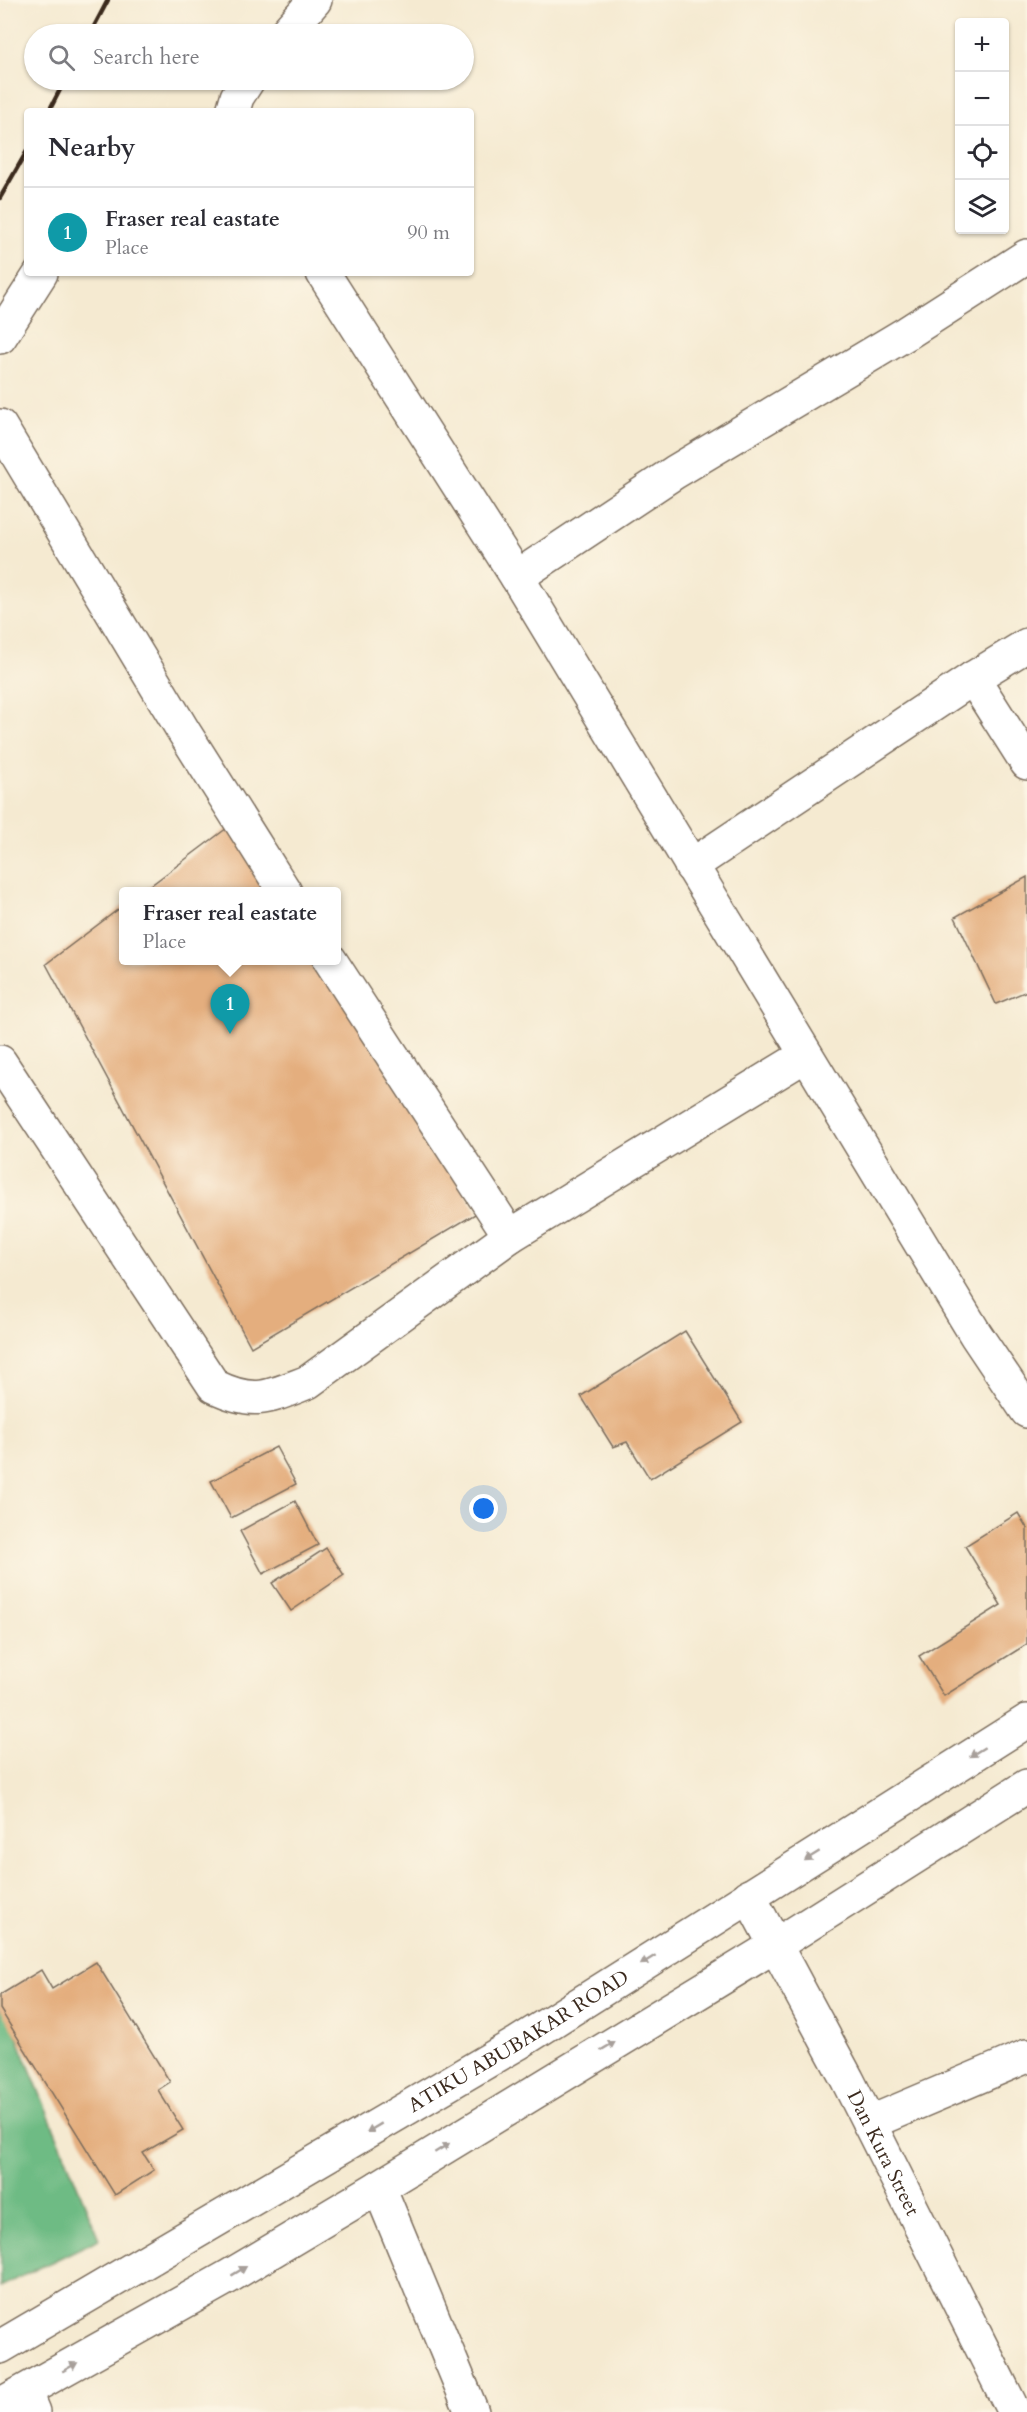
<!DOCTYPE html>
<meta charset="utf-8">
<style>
body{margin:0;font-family:Cardo,serif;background:#f7f7f7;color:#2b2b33}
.controls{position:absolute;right:18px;top:18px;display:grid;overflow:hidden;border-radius:6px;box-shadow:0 2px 4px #0004}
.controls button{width:54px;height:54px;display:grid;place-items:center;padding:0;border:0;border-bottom:2px solid #e1e1e2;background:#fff;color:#2b2b33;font:30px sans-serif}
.you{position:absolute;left:484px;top:1509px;width:21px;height:21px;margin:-15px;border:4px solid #fff;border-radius:50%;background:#1a73e8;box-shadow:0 0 0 9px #1a73e833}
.badge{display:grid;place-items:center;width:39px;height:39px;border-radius:50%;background:#c8321e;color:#fff;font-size:20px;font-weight:700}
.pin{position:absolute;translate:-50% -50px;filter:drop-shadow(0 2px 3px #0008)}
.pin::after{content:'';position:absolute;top:32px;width:21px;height:18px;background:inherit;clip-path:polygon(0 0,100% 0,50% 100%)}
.popup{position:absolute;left:119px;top:887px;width:222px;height:78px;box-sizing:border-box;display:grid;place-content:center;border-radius:6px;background:#fff;filter:drop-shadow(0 2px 4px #0005);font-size:20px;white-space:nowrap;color:#7c7c81}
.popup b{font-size:22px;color:#2b2b33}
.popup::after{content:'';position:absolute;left:50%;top:100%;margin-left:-12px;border:12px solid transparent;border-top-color:#fff}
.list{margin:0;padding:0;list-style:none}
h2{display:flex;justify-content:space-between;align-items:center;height:78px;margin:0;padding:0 24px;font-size:26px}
h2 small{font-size:20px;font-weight:400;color:#7c7c81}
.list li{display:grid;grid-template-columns:39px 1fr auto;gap:18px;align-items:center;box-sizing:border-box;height:90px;padding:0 24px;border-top:2px solid #e1e1e2}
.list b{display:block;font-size:22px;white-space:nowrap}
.list p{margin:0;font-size:20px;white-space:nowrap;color:#7c7c81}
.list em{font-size:20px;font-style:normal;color:#7c7c81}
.icon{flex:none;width:33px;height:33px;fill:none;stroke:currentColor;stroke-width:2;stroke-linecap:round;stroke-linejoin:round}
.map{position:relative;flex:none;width:1027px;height:2412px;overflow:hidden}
.search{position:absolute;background:#fff;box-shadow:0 2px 4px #0004;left:24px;top:24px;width:450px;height:66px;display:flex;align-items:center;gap:15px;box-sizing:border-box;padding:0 21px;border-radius:33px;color:#7c7c81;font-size:22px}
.panel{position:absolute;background:#fff;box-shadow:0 2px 4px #0004;left:24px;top:108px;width:450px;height:168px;border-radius:6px}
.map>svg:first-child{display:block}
</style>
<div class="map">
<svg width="1027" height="2412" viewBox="0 0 1027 2412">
<rect width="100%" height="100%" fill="#fcf5e5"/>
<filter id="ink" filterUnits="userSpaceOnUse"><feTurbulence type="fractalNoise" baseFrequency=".0167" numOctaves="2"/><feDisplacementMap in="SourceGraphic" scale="12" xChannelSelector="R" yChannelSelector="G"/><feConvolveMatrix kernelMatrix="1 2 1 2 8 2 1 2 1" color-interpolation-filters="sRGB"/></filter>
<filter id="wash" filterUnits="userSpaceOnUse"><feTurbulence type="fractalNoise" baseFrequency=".008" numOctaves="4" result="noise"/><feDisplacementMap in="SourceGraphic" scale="24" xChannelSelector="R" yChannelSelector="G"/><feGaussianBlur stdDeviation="1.35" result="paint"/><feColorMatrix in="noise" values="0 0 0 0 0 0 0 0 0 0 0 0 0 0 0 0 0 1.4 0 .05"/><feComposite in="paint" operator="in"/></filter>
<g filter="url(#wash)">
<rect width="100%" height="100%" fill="#f5ead1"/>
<path fill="#6ebb84" stroke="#547251" stroke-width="1.5" d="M0,1995l99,244 -99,48z"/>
<g id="blocks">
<path fill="#e4ae7e" d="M239,819l47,73h-144z
M1027,877v114l-31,13 -41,-87z
M124,905v55h206l147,253 -226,134 -205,-383z
M685,1331l57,91 -92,57 -23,-37 -14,5 -32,-51z
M276,1447l20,37 -65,34 -20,-37z
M295,1501l23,44 -55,29 -23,-43z
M1018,1513l9,15v116l-83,52 -25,-40 82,-51 -36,-59z
M326,1548l18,27 -53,36 -19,-28z
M96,1962l74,120 -12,8 25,40 -40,23 11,17 -39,25 -115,-186v-14l41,-25 11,19z"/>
</g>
</g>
<g filter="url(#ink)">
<use href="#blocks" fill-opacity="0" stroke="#7c6d5d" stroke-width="1.5"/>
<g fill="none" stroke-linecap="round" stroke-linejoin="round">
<defs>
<g id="minor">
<path d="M285,34l30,-34"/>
<path d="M233,111l4,-14 11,-17"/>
<path d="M323,273l194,304 459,758 51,76"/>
<path d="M0,337l41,-64"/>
<path d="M0,426l184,306 101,160"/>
<path d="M517,577l158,-105 232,-139 120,-77"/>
<path d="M973,678l54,85"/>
<path d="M691,866l282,-188 54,-33"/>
<path d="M330,960l180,276"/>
<path d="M0,1062l214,324c41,20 55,11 94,-4l202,-146 296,-181"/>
<path id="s1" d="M749,1896l98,183 167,333"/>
<path d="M869,2123l158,-67"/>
<path d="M379,2187l93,225"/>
<path d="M25,2393l8,19"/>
</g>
<g id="tertiary">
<path id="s2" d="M0,2347l518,-304 509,-322"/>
<path d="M0,2405l228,-128 151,-90 397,-242 251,-159"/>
</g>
</defs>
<use href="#minor" stroke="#7c6d5d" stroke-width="36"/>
<use href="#tertiary" stroke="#7c6d5d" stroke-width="36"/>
<use href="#minor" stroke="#fff" stroke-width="33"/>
<use href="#tertiary" stroke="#fff" stroke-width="33"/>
<path stroke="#3b2a1e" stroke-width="4.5" d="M90,34l18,-34
M49,111l16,-31
M0,198l27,-47"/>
</g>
<defs><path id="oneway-solid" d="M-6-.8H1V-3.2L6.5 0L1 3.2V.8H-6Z" transform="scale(1.5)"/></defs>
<g fill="#a79f9a">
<use href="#oneway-solid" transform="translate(977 1752) rotate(148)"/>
<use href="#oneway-solid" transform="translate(812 1856) rotate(148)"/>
<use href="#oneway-solid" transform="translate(648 1960) rotate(148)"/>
<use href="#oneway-solid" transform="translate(608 2046) rotate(-31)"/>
<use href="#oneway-solid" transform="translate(374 2128) rotate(149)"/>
<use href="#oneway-solid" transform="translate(442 2148) rotate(-32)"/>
<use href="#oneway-solid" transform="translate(239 2271) rotate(-31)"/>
<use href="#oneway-solid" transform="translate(70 2367) rotate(-30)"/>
</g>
</g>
<g text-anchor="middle" stroke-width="4.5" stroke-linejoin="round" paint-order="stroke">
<g font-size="20" fill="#3b2a1e" stroke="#fcf5e5">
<text dy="7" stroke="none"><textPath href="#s2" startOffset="602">ATIKU ABUBAKAR ROAD</textPath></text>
<text dy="7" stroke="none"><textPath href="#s1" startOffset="290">Dan Kura Street</textPath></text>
</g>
</g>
</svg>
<div class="controls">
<button>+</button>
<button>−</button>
<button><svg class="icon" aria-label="locate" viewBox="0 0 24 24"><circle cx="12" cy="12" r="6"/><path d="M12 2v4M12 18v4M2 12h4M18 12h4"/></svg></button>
<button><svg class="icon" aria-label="layers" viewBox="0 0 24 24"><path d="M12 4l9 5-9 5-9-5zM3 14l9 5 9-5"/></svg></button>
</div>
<div class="you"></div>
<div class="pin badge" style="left:230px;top:1034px;background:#0f9aa8">1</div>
<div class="popup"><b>Fraser real eastate</b>Place</div>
<div class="search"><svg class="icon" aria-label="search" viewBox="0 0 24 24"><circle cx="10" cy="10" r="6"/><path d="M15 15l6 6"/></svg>Search here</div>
<section class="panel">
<h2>Nearby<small></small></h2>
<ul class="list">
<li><span class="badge" style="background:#0f9aa8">1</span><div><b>Fraser real eastate</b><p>Place</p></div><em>90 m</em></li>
</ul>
</section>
</div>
